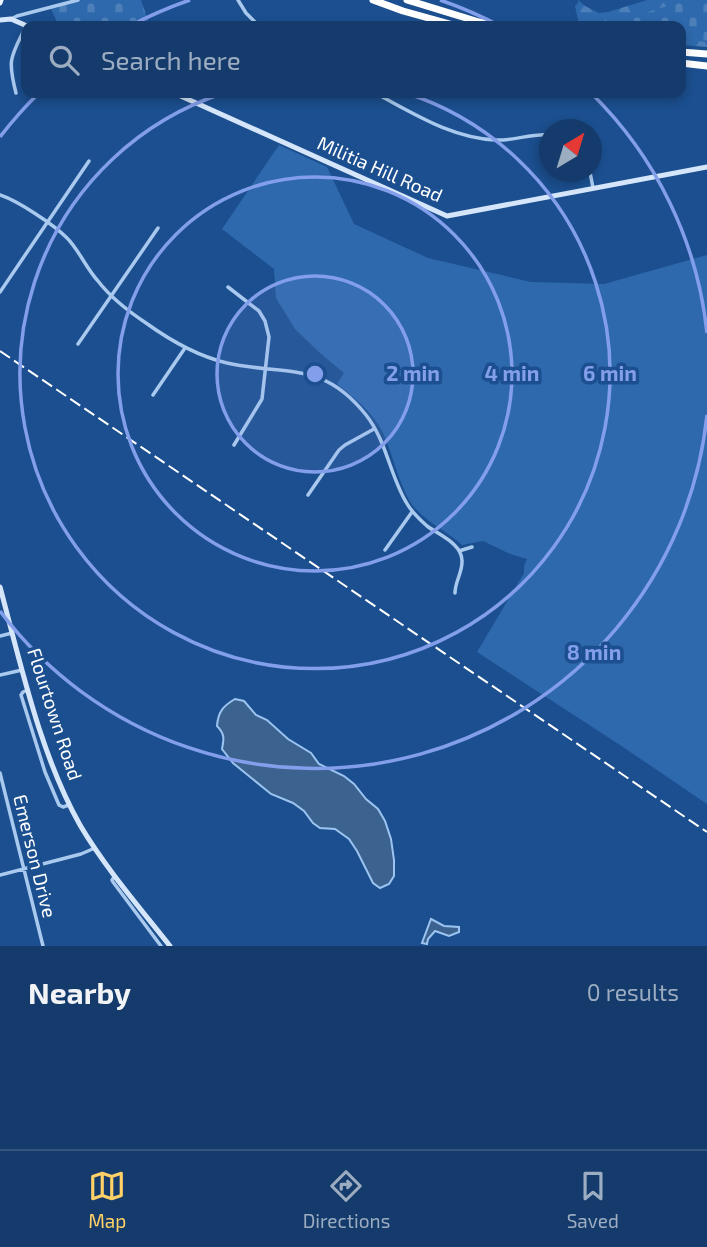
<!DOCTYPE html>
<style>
body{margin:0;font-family:"Exo 2",sans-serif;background:#1d4271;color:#f1f3f6}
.compass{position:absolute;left:539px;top:119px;width:63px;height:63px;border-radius:50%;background:#143b6b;box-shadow:0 4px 10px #0003;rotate:38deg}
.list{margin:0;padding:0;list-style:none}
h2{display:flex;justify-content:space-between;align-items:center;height:91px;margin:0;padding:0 28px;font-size:30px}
h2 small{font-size:23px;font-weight:400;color:#9dadc1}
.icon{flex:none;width:38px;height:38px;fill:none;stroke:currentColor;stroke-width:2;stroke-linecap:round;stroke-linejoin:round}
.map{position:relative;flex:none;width:707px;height:946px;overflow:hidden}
.search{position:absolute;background:#143b6b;box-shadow:0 4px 10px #0003;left:21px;right:21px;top:21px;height:77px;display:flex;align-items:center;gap:18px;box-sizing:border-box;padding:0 24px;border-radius:14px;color:#9dadc1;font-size:26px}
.sheet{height:203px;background:#143b6b}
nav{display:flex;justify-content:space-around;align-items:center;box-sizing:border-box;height:98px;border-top:2px solid #33557e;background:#143b6b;font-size:19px;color:#9dadc1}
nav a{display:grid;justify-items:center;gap:4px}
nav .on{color:#ffd166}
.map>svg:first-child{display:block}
</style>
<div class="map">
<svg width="707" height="946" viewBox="0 0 707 946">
<defs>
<pattern id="forest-firs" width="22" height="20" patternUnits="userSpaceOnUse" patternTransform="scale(1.75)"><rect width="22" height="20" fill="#2e69ad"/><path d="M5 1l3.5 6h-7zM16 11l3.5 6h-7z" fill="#4d80b9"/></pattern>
<pattern id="cemetery-stones" width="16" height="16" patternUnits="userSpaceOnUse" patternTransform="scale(1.75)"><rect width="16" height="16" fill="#2e69ad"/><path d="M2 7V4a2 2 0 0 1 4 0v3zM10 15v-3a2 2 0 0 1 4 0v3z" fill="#4d80b9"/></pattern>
</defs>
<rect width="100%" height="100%" fill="#1b4f8f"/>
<path fill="#2e69ad" d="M279,145l48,22 27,57 74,34 103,24 73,2 103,-29v549l-87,-59 -143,-93 47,-79v-7l3,-7 -17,-5 -27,-13 -21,4c-16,-15 -41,-25 -53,-45 -11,-20 -16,-44 -25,-65 -10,-22 -29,-37 -47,-51l7,-11 -24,-20 -25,-24 -19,-31 -2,-29 -52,-40z"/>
<path fill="url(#forest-firs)" d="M578,0l7,6 14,7 9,-1 39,-12h60v47l-26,-2v-19h-97l-5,-2 -4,-18 3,-3z"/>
<path fill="url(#cemetery-stones)" d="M78,0h63l9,26h-91l-9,-19z
M687,0h20v42l-26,-2v-14h-79z"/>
<path fill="#3c6290" stroke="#9cc4f0" stroke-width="2" d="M235,699l9,2 12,14 11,5 21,19 23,14 8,11 25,12 10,8 12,15 12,10 7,12 6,18 3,21v16l-5,8 -9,4 -7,-5 -16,-32 -8,-12 -14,-10 -15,-1 -7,-5 -9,-12 -11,-8 -22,-9 -38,-31 -11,-14c2,-10 3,-15 -5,-23 1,-14 6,-20 18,-27z
M431,919l13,7 15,1v5l-10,4 -14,-5 -7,8 -1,5 -5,-1z"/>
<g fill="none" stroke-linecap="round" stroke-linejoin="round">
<path stroke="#a9c9ee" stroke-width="3.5" d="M238,0l8,13 13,13
M11,19l6,-3 61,-16
M16,93c-9,-35 -5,-36 10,-67
M375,93c38,20 76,45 121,47 18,1 36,-7 54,-5
M590,172l3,16
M0,195c18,6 53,29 67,43 12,12 19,30 31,43 13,17 30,30 48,42 25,18 51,33 81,40 59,13 95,-3 139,52 20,25 24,60 40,87 5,9 13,17 21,24 12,9 36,18 35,36 0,11 -7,20 -7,31
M228,287l31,24 6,10 4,16 -7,62 -28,46
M0,292l89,-131
M78,344l80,-116
M153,395l32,-47
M308,495l31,-45 6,-5 29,-16
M385,550l27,-38
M459,551l13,-4
M0,636l12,-3
M0,675l22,-5
M28,690l-5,2 -2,3 24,77 14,33 4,2 6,-2
M0,773l43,173
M0,875l81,-21 14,-6
M114,877l-2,3 1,2 48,64"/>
<path stroke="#d6e6fa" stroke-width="5" d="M0,20l11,-1 16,7
M174,93l273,123 260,-49
M0,587c21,78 40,167 80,238 24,41 60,83 90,121"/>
<path stroke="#f0f6ff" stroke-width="5" d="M0,3l1,-3"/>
<path stroke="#fff" stroke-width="7" d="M373,0l30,11 54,15
M407,0l72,22 20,4
M681,52l26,2
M681,63l26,3"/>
<path stroke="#fff" stroke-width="2" stroke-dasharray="12 5" stroke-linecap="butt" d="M0,351l707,481"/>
</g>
<circle cx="315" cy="374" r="98" fill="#839eea" fill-opacity=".12"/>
<g fill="none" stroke="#839eea" stroke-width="3.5">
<circle cx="315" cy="374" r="98"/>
<circle cx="315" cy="374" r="197"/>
<path d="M406 93A295 295 0 1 1 224 93"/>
<path d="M707 415A394 394 0 0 1 0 611M0 137A394 394 0 0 1 39 93M130 26A394 394 0 0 1 190 0M440 0A394 394 0 0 1 500 26M591 93A394 394 0 0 1 707 333"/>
</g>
<g text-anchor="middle" stroke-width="7" stroke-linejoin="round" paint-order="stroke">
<g font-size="19" fill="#fff" stroke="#1b4f8f">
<text transform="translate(380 169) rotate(24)" y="7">Militia Hill Road</text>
<text transform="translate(55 714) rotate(72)" y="7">Flourtown Road</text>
<text transform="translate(35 856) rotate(76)" y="7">Emerson Drive</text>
</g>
</g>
<circle cx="315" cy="374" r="10" fill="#839eea" stroke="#1b4f8f" stroke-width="3.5"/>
<g font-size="21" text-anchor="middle" font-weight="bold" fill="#839eea" stroke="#1b4f8f" stroke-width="7" stroke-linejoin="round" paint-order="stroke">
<text x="413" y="381">2 min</text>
<text x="512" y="381">4 min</text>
<text x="610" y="381">6 min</text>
<text x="594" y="660">8 min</text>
</g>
</svg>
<svg class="compass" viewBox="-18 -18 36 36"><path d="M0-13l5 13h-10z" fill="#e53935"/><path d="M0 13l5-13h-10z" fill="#9dadc1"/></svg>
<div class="search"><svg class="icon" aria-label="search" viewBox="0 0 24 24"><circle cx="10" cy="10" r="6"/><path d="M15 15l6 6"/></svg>Search here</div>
</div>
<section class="sheet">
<h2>Nearby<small>0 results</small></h2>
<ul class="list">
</ul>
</section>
<nav>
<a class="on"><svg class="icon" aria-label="map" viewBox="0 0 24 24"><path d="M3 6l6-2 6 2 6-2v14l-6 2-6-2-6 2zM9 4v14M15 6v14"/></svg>Map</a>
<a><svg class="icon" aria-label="directions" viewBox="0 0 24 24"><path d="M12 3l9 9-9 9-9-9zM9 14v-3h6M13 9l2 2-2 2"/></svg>Directions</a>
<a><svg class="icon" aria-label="saved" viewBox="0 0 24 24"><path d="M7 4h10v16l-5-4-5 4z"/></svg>Saved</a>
</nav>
